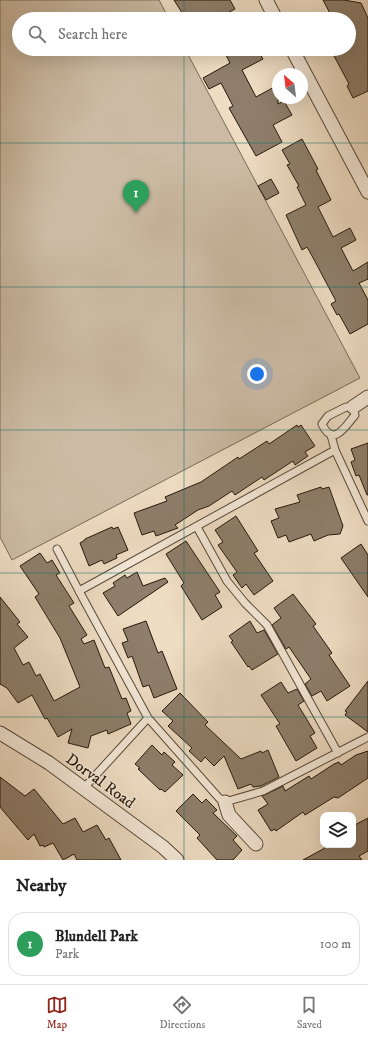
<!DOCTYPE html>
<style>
body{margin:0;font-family:"IM FELL DW Pica",serif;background:#f2f2f2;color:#222}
.controls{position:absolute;right:12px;bottom:12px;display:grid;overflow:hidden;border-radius:8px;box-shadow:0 4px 16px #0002}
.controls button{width:36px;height:36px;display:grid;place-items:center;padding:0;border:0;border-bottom:1px solid #e0e0e0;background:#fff;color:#222;font:20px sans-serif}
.compass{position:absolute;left:272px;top:68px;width:36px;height:36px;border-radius:50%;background:#fff;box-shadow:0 4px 16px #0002;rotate:332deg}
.you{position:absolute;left:257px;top:374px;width:14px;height:14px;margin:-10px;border:3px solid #fff;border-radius:50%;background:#1a73e8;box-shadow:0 0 0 6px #1a73e833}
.badge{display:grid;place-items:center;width:26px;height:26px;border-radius:50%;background:#8f2418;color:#fff;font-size:13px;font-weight:700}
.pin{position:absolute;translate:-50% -33px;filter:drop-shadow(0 1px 2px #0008)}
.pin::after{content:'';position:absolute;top:21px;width:14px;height:12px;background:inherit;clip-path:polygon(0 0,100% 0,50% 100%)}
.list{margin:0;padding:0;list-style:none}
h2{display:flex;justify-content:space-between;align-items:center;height:52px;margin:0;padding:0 16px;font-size:17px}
h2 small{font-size:13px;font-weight:400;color:#767676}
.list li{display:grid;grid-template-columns:26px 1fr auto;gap:12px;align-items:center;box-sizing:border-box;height:64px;margin:0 8px 8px;padding:0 8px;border:1px solid #e0e0e0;border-radius:16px}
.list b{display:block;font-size:15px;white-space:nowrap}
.list p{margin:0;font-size:13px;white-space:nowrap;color:#767676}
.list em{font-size:13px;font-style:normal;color:#767676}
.icon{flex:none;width:22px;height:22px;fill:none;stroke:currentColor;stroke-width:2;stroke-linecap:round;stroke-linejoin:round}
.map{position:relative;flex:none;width:368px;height:860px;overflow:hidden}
.search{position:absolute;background:#fff;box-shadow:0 4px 16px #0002;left:12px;right:12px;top:12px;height:44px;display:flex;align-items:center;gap:10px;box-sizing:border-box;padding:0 14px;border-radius:22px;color:#767676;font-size:15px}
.sheet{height:124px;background:#fff}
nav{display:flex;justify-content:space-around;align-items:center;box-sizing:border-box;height:56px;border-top:1px solid #e0e0e0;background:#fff;font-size:11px;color:#767676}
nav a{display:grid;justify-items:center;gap:2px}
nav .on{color:#8f2418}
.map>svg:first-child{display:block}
</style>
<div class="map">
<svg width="368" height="860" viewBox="0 0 368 860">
<rect width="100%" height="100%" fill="#eedcc3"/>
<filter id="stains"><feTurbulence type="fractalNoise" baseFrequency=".005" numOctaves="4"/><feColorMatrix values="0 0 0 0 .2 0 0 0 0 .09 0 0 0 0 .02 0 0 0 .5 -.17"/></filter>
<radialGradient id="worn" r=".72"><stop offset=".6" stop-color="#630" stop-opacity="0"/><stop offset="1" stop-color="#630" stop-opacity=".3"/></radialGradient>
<path fill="#ccbba4" stroke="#786a58" d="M0,0h159l10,19h-150v30h166l175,329 -348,182 -12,-23z"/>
<path fill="#8e7e6b" stroke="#25190b" d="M174,0h56l5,9 -19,10h-30z
M323,0h21l17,3 7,15v73l-15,7 -6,-12 2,-2 -16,-30 10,-5h6v-30h-16z
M223,49h34l6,10 -21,11 14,27 22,-12v19l6,-3 8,14 -19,10 9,17 -26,14 -27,-48 4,-2 -12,-23 -12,6 -6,-11 27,-15z
M302,139l16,30 -2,1 15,30 -13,7 15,30 17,-9 6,12 -15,8 12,23 15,-9v17l-9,4 9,17v24l-18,10 -11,-20 -2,1 -6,-11 5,-3 -25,-47 -4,-7 -5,3 -16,-35 20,-10 -9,-18 2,-1 -12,-21 3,-1 -8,-14z
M271,179l8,14 -13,7 -8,-14z
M297,425l1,2 3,-2 14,21 -10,6 3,4 -13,9 -2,-4 -29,19 -2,-3 -27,18 -3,-4 -23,15 -11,4 -23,15 3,3 -22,8 -2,-5 -12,4 -8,-22 33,-12 -2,-4 36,-15 37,-25 1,2 28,-18 2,3z
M368,443v52h-1l-8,-20 -3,1 -5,-14 4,-2 -4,-11z
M321,487l1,2 7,-2 14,39 -3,8 -12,1 -14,6 -3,-7 -22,8 -3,-7 -8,3 -7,-17 8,-3 -4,-9 25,-7 -3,-7z
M236,516l22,35 -4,2 19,28 -19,14 -8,-11 -4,4 -9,-13 4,-3 -19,-27 5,-3 -8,-12z
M112,527l1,2 5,-2 10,23 -12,5 1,3 -13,6 -2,-4 -13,6 -9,-23 5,-3v-1z
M186,541l34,51 -5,3 7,12 -20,13 -21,-34 3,-3 -18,-29z
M361,544l7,11v42l-27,-39z
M40,553l7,10 5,-3 8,13 -4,2 18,28 -5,3 18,29 -6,4 3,5 10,-4 11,28 4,-1 13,32 4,-1 5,13 -4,2 4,11 -23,10 -1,-4 -16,6 -3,12 -20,-5 4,-14 -14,8 -11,-19 -2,1 -13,-24 -14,8 -11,-15 -7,-4v-87l20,25 -3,2 11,13 -14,11 9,17 6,-3 7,14 4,-2 14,27 26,-14 -20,-49 -25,-41 4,-3 -19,-28z
M137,572l6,14 22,-8 3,4 -50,34 -15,-23 12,-7 -2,-3 12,-8 2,3z
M293,594l23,30 -3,2 19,27 -3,2 21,31 -23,15 -6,-10 -9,5 -7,-12 6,-5 -22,-32 -3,2 -14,-24 9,-7 -7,-10z
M146,621l12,32 4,-2 15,38 -23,9 -5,-13 -6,2 -11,-31 -4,2 -6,-15 6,-2 -5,-12z
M250,621l7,12 7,-3 14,24 -26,16 -3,-4 -1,1 -17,-25 2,-1 -4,-5z
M368,681v51l-23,-17 2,-3 -2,-1z
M281,682l7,11 9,-4 7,12 -6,4 17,28 -5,3 7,12 -21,13 -20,-35 4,-2 -19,-29z
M180,693l28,29 -3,3 36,34 20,-8 1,2 6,-3 11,27 -18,9 -8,1 -2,-3 -13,5 -14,-33 -10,10 -9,-9 -4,5 -12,-11 3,-3 -24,-22 5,-5 -11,-10z
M152,745l10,10 2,-3 11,10 -3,3 11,10 -18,17 -4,-3 -1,1 -22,-21 2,-1 -5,-4z
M368,751v27l-30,20 -4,-1 -29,18 -2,-3 -27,19 -1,-2 -4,2 -13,-21 10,-6 -6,-8 21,-10 2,5 24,-15 2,3 23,-15 5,-2 2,3 15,-10z
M0,777l25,19 9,-7 29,35 12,-6 8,14 14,-7 9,15 3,-2 12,22h-44l-3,-6 -11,6 -10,-17 -9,4 -1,-2 -3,1 -6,-12 -6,6 -28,-33z
M193,794l9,9 4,-4 11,11 -4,3 24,23 -4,4 9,10 -9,10h-16l-20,-22 3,-3 -24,-24z
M368,818v33l-9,5 3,4h-59l22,-12 -2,-3h30v-19z"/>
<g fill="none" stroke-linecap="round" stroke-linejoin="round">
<defs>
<path id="service" d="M346,407h7l2,8c-10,12 -22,33 -33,9l6,-8z
M331,435l4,15 33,71
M335,450l-256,141 69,127 71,80 6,4 38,-11 105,-54
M197,527l30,54 18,22 22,22 71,128
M57,549l22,42
M83,789l65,-71"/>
<path id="minor" d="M266,0l10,19
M292,49l76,143
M353,407l15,-10
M0,733l49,30 114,84 14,13
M225,802l4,13 27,29"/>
</defs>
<use href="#service" stroke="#574a39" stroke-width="9"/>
<use href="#minor" stroke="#574a39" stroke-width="15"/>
<use href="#service" stroke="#f4e8d8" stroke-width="7"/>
<use href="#minor" stroke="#f4e8d8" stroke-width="13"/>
</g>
<path fill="none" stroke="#0f766e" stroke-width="1" stroke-opacity="0.55" d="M184,0v19M184,49v811M0,143h368M0,287h368M0,430h368M0,573h368M0,717h368"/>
<g text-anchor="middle" stroke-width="3" stroke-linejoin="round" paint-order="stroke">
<g font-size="16" fill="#25190b" stroke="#f4e8d8">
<text transform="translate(101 780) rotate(36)" y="6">Dorval Road</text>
</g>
</g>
<rect width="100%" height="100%" filter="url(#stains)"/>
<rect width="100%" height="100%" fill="url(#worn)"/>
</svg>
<div class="controls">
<button><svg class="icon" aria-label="layers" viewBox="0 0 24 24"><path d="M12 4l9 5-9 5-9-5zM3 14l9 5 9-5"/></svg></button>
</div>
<svg class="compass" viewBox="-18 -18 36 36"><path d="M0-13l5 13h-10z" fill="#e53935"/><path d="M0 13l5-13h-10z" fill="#767676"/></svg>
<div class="you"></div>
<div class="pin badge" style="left:136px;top:213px;background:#2e9e5b">1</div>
<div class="search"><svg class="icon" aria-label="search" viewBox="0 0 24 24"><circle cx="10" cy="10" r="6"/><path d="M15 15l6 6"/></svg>Search here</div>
</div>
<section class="sheet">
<h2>Nearby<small></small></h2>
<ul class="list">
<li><span class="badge" style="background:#2e9e5b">1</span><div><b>Blundell Park</b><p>Park</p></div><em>100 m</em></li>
</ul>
</section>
<nav>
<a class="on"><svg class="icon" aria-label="map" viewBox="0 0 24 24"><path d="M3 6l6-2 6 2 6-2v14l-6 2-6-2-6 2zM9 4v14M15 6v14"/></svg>Map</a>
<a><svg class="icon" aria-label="directions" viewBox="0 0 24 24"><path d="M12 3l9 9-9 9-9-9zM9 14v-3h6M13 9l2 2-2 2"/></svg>Directions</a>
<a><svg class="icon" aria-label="saved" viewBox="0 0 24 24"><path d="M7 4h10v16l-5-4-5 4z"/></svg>Saved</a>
</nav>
